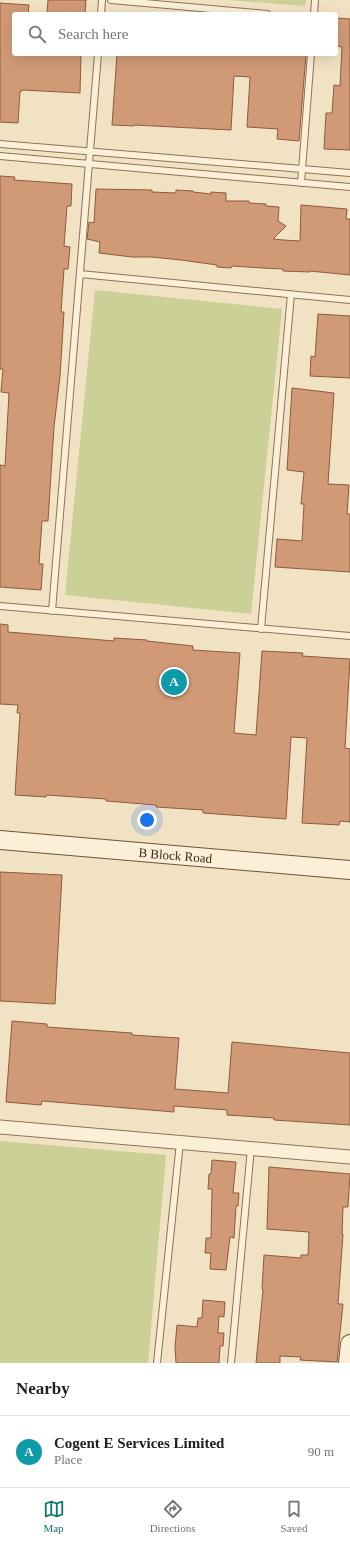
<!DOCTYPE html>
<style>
body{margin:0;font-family:Georgia,serif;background:#f6f6f6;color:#202124}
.you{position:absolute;left:147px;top:820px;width:14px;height:14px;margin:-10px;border:3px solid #fff;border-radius:50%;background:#1a73e8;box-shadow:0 0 0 6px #1a73e833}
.badge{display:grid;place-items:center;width:26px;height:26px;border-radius:50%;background:#0f766e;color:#fff;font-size:13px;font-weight:700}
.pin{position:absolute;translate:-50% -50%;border:2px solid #fff;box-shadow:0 1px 4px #0006}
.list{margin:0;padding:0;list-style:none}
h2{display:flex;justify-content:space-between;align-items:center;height:52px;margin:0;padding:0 16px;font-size:17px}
h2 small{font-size:13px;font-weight:400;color:#757577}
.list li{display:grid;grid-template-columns:26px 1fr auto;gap:12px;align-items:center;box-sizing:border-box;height:72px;padding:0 16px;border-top:1px solid #e0e0e0}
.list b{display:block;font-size:15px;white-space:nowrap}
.list p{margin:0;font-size:13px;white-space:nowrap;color:#757577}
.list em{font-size:13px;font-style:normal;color:#757577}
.icon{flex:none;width:22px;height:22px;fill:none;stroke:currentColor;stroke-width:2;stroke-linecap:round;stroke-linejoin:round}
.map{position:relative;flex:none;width:350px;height:1363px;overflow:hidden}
.search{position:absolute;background:#fff;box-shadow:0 4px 16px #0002;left:12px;right:12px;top:12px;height:44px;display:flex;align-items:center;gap:10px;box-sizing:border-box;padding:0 14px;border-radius:4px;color:#757577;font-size:15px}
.sheet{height:124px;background:#fff}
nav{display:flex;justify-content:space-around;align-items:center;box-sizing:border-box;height:56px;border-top:1px solid #e0e0e0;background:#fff;font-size:11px;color:#757577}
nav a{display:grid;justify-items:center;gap:2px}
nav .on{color:#0f766e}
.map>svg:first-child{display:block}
</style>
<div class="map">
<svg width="350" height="1363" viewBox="0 0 350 1363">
<rect width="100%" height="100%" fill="#f1e2c3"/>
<path fill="#cbd096" d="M227,0h79l-1,6z
M95,290l187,19 -31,305 -186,-19z
M0,1141l166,14 -18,208h-148z"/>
<path fill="#d19a76" stroke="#8d5a3c" d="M48,0h38l-1,14h-38z
M0,3l29,2 -1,9h-14v40h67l-1,39 -58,-3v1h-2l-2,32 -18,-1z
M337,18l13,1v131l-26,-1 2,-36h6l2,-28 6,1 2,-39 -6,-1z
M117,54h189l-7,87 -22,-2 1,-10 -31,-2 3,-50 -16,-1 -3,54 -97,-5v1l-22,-1z
M0,176l15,1 -1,3 58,4 -1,22h-4l-3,40 6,1 -2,22h-4l-3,43h3l-4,64 -6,51 -6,94h-6l-3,43h4l-2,26 -41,-3v-122l5,1 4,-73 -8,-1 2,-23h-3z
M96,189l56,1v2l24,1v-3l17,1v1l18,2v-2l15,1v8h23v2l17,1v2l13,1 -1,14 8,5 -13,13 10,1 17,1 1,-36 46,4 -1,10h4v56l-40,-4v1l-27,-1v-2l-20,-1 -31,-2 -1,2 -14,-1v-2l-36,-5 -29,-3h-20l-33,-4 1,-11 -13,-3 2,-17 5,1z
M318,314l32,2v62l-40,-2 1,-20 4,1z
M292,388l42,5 -6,91 21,1 -2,29h3v58l-75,-5 2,-28 25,2 2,-37h-3l3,-32 -17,-2z
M0,624l8,1v7l106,9v-3l33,2v1l46,5v4l47,3 -6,80 22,2 6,-84 41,2 -1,3 48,3 -5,89 5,1v73l-10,-1 -1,4 -37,-2 5,-85 -16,-1 -5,82 -83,-6v-3l-47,-3v-2l-50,-4v-2l-60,-4v2l-31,-2 5,-82h-3l1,-8 -18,-1z
M0,872l62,3 -7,129 -55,-3z
M12,1021l35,3v3l85,6v2l47,3 -4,51 53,4 4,-51 118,11v72l-76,-5v-2l-47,-3v-5l-53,-4v6l-132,-11 -1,4 -35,-3z
M212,1160l24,2 -3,31h6l-1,13h-2l-2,32 -4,-1 -4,33 -16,-1 1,-16h-6l1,-15h5l1,-49h-4l1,-15h2z
M269,1167l81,7 -2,33h-5l-1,27h1l-5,70h5l-6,58 -37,-2 1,-3 -21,-1v7h-24l7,-73 -1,-1 2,-34 37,3v-3h7l1,-23 -42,-3z
M203,1300l22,2 -1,15 -5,-1 -1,17h6l-1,13h-3l-1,17h-43l-1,-16 2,-22 20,2 1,-9h4z"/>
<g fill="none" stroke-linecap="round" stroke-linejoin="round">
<defs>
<path id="lane" d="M111,0l156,14
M101,14l1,-14
M314,14l1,-14
M0,144l350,29
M0,156l350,31
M301,183l10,-129
M80,274l270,26
M0,606l350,30
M52,611l46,-557
M261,629l30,-335
M157,1363l23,-221
M231,1363l20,-215"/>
<path id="street" d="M0,1127l350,30"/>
<g id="secondary">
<path id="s1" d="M0,840l350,30"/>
<path d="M348,1363l2,-19"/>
</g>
</defs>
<use href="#lane" stroke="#8c7358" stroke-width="8"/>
<use href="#street" stroke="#8c7358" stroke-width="15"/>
<use href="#secondary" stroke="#6e543b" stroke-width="20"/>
<use href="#lane" stroke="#fbefd7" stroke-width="6"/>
<use href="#street" stroke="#fbefd7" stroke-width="13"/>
<use href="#secondary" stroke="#fbefd7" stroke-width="18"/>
</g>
<g text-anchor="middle" stroke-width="3.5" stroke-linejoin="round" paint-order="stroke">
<g font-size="13" fill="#3b2b1d" stroke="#f8ecd3">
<text dy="5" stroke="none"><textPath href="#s1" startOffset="176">B Block Road</textPath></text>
</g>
</g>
</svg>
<div class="you"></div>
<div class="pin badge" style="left:174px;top:682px;background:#0f9aa8">A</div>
<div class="search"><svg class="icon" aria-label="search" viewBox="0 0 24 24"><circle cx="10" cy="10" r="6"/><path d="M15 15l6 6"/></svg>Search here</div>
</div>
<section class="sheet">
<h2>Nearby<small></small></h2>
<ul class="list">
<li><span class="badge" style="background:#0f9aa8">A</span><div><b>Cogent E Services Limited</b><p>Place</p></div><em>90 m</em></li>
</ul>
</section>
<nav>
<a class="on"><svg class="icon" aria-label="map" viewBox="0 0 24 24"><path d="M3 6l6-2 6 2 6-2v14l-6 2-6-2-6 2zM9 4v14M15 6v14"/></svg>Map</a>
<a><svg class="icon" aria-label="directions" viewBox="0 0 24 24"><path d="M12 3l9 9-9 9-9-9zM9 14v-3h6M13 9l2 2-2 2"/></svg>Directions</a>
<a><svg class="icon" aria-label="saved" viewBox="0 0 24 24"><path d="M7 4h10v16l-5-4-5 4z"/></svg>Saved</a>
</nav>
